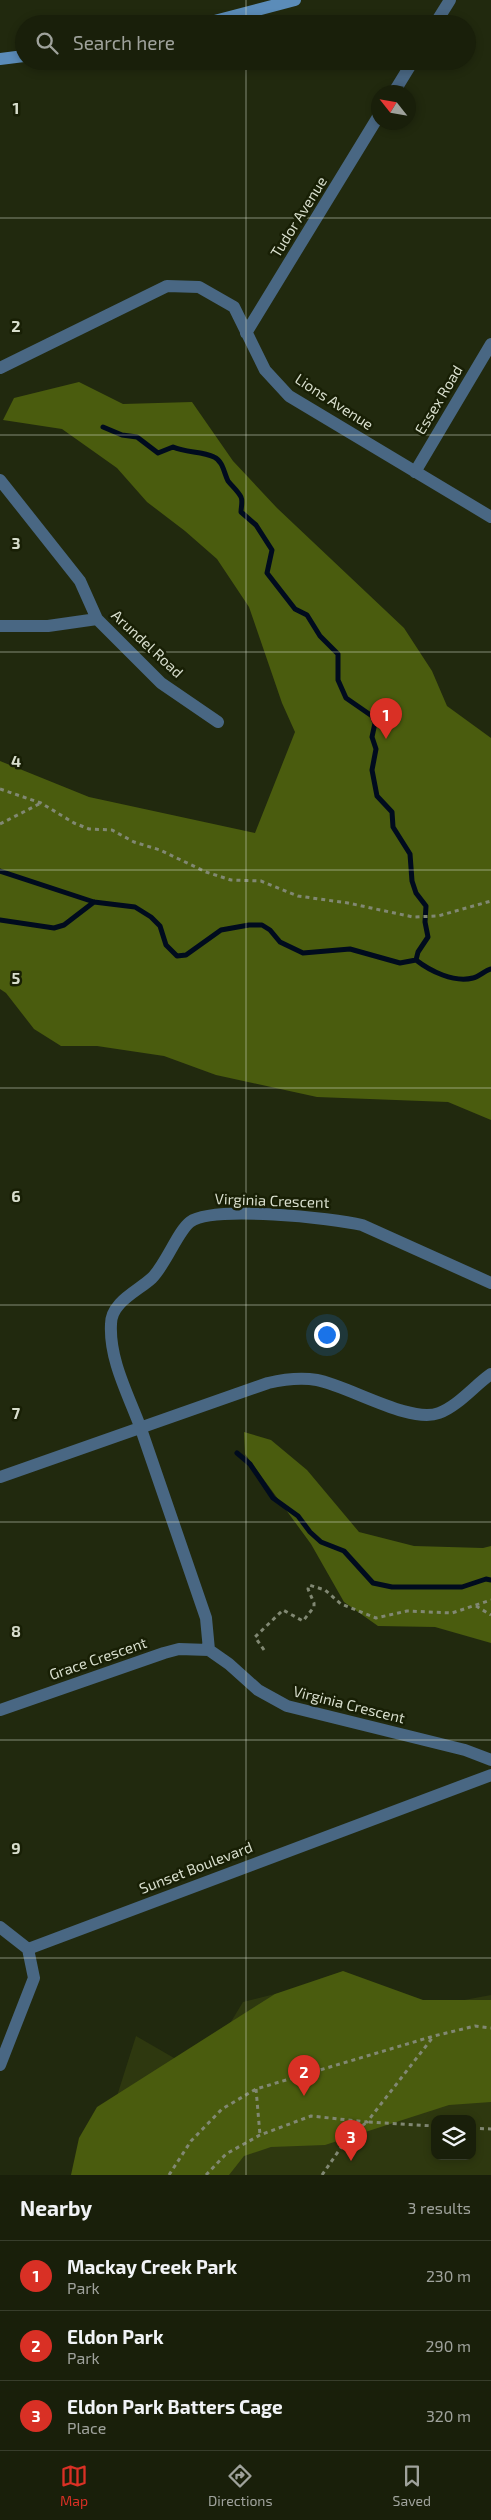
<!DOCTYPE html>
<style>
body{margin:0;font-family:"Exo 2",sans-serif;background:#262c18;color:#f1f3f6}
.controls{position:absolute;right:15px;bottom:15px;display:grid;overflow:hidden;border-radius:10px;box-shadow:0 2px 8px #0003}
.controls button{width:45px;height:45px;display:grid;place-items:center;padding:0;border:0;border-bottom:1px solid #373d2b;background:#191f0a;color:#f1f3f6;font:25px sans-serif}
.compass{position:absolute;left:371px;top:85px;width:45px;height:45px;border-radius:50%;background:#191f0a;box-shadow:0 2px 8px #0003;rotate:301deg}
.you{position:absolute;left:326px;top:1334px;width:18px;height:18px;margin:-12px;border:4px solid #fff;border-radius:50%;background:#1a73e8;box-shadow:0 0 0 8px #1a73e833}
.badge{display:grid;place-items:center;width:32px;height:32px;border-radius:50%;background:#d93025;color:#fff;font-size:16px;font-weight:700}
.pin{position:absolute;translate:-50% -41px;filter:drop-shadow(0 1px 2px #0008)}
.pin::after{content:'';position:absolute;top:26px;width:18px;height:15px;background:inherit;clip-path:polygon(0 0,100% 0,50% 100%)}
.list{margin:0;padding:0;list-style:none}
h2{display:flex;justify-content:space-between;align-items:center;height:65px;margin:0;padding:0 20px;font-size:21px}
h2 small{font-size:16px;font-weight:400;color:#9fa29c}
.list li{display:grid;grid-template-columns:32px 1fr auto;gap:15px;align-items:center;box-sizing:border-box;height:70px;padding:0 20px;border-top:1px solid #373d2b}
.list b{display:block;font-size:19px;white-space:nowrap}
.list p{margin:0;font-size:16px;white-space:nowrap;color:#9fa29c}
.list em{font-size:16px;font-style:normal;color:#9fa29c}
.icon{flex:none;width:28px;height:28px;fill:none;stroke:currentColor;stroke-width:2;stroke-linecap:round;stroke-linejoin:round}
.map{position:relative;flex:none;width:491px;height:2175px;overflow:hidden}
.search{position:absolute;background:#191f0a;box-shadow:0 2px 8px #0003;left:15px;right:15px;top:15px;height:55px;display:flex;align-items:center;gap:12px;box-sizing:border-box;padding:0 18px;border-radius:28px;color:#9fa29c;font-size:19px}
.sheet{height:275px;background:#191f0a}
nav{display:flex;justify-content:space-around;align-items:center;box-sizing:border-box;height:70px;border-top:1px solid #373d2b;background:#191f0a;font-size:14px;color:#9fa29c}
nav a{display:grid;justify-items:center;gap:2px}
nav .on{color:#d93025}
.map>svg:first-child{display:block}
</style>
<div class="map">
<svg width="491" height="2175" viewBox="0 0 491 2175">
<rect width="100%" height="100%" fill="#21290e"/>
<path fill="#2e380f" fill-rule="evenodd" d="M335,1979l49,36 107,-20v180h-399l44,-139 64,37 43,-71zM435,2119h37v37h-37z"/>
<path fill="#4a5c0e" d="M79,382l44,22 69,-2 41,59 44,47 127,120 28,43 15,35 44,32v382l-43,-18 -131,-5 -101,-22 -52,-19 -67,-10h-36l-27,-17 -28,-36 -6,-4v-228l89,36 166,36 40,-101 -13,-29 -33,-96 -32,-48 -32,-28 -38,-29 -30,-34 -55,-39 -59,-9 11,-22z
M244,1432l27,8 36,30 52,62 55,14 69,2 8,-2v97l-56,-16 -57,-1 -34,-24 -33,-58 -66,-90z
M343,1971l80,29h68v102l-42,3 -124,40 -54,2 -27,9 -15,19h-158l8,-37 18,-31 178,-113z"/>
<g fill="none" stroke-linecap="round" stroke-linejoin="round">
<path stroke="#000b1e" stroke-width="5" d="M103,427l19,8 15,2 21,16 15,-6c13,6 29,4 41,10 9,4 10,16 14,24 4,5 10,10 13,16 2,4 0,11 0,15l15,13 16,25 -5,23 28,36 12,6 13,21 18,18v26l8,18 26,18 3,7 -3,14 4,12 -4,21 5,26 15,16 1,15 17,27 2,27 4,12 10,13 -1,16 3,15 -10,15 -2,8
M0,871l94,31 41,5 16,10 9,9 6,19 11,11 9,-1 35,-25 28,-5h13l8,5 10,12 23,11 47,-4 50,14 16,-3c14,11 38,23 57,18 6,-1 11,-7 18,-9
M0,920l54,8 10,-3 30,-23
M237,1453l13,11 23,34 25,18 12,16 11,10 23,9 29,32 19,4h70l24,-8 5,1"/>
<path stroke="#818873" stroke-width="3" stroke-dasharray="4 4" stroke-linecap="butt" d="M0,789l41,14 33,20 15,6 23,1 22,12 26,8 46,22 25,8 30,1 37,15 50,7 65,14 25,-1 53,-15
M0,824l41,-21
M476,1606l15,9
M264,1650l-9,-13 28,-27 20,11 11,-14v-4l-6,-14 1,-4 16,5 16,14 35,14 31,-7 45,2 39,-13
M256,2089l4,46
M472,2128l19,1
M169,2175l22,-34 31,-32 34,-20 178,-53 41,-10 16,2
M206,2175l20,-21 34,-19 51,-19 56,6 66,-85
M322,2175l27,-39 18,-14 68,4"/>
<path stroke="#496783" stroke-width="12" d="M435,24l15,-24
M394,92l19,-31
M246,333l132,-216
M0,368l167,-82 32,1 35,20 31,63 24,26 202,121
M415,472l76,-128
M0,480l80,101 17,38 64,64 57,39
M0,626h48l49,-7
M0,1477l268,-94c17,-4 32,-6 49,-3 32,6 93,44 122,33 19,-7 35,-27 52,-39
M209,1650l-3,-32c-22,-63 -43,-126 -65,-189 -12,-33 -32,-69 -30,-105 0,-22 27,-33 41,-46 14,-14 26,-47 38,-56 23,-17 143,-4 172,3l129,58
M209,1650l20,14 29,26 29,16 178,44 26,10
M0,1710l164,-57 15,-4 30,1
M0,1927l28,22
M28,1949l463,-174
M0,2065l34,-87 -6,-29"/>
<path stroke="#5b8cb9" stroke-width="12" d="M203,24l92,-24
M0,59l24,-3"/>
</g>
<path fill="none" stroke="#d8decd" stroke-width="1" stroke-opacity="0.55" d="M246,0v24M246,61v2114M0,218h491M0,435h491M0,652h491M0,870h491M0,1088h491M0,1305h491M0,1522h491M0,1740h491M0,1958h491"/>
<g text-anchor="middle" stroke-width="5" stroke-linejoin="round" paint-order="stroke">
<g font-size="15" fill="#d8decd" stroke="#181f05">
<text transform="translate(299 217) rotate(-58)" y="5">Tudor Avenue</text>
<text transform="translate(439 400) rotate(-59)" y="5">Essex Road</text>
<text transform="translate(334 402) rotate(33)" y="5">Lions Avenue</text>
<text transform="translate(147 644) rotate(43)" y="5">Arundel Road</text>
<text transform="translate(272 1201) rotate(2)" y="5">Virginia Crescent</text>
<text transform="translate(98 1659) rotate(-19)" y="5">Grace Crescent</text>
<text transform="translate(349 1705) rotate(14)" y="5">Virginia Crescent</text>
<text transform="translate(196 1868) rotate(-21)" y="5">Sunset Boulevard</text>
</g>
</g>
<g font-size="16" text-anchor="middle" font-weight="bold" fill="#d8decd" stroke="#181f05" stroke-width="5" stroke-linejoin="round" paint-order="stroke">
<text x="16" y="114">1</text>
<text x="16" y="332">2</text>
<text x="16" y="549">3</text>
<text x="16" y="767">4</text>
<text x="16" y="984">5</text>
<text x="16" y="1202">6</text>
<text x="16" y="1419">7</text>
<text x="16" y="1637">8</text>
<text x="16" y="1854">9</text>
</g>
</svg>
<div class="controls">
<button><svg class="icon" aria-label="layers" viewBox="0 0 24 24"><path d="M12 4l9 5-9 5-9-5zM3 14l9 5 9-5"/></svg></button>
</div>
<svg class="compass" viewBox="-18 -18 36 36"><path d="M0-13l5 13h-10z" fill="#e53935"/><path d="M0 13l5-13h-10z" fill="#9fa29c"/></svg>
<div class="you"></div>
<div class="pin badge" style="left:386px;top:739px">1</div>
<div class="pin badge" style="left:304px;top:2096px">2</div>
<div class="pin badge" style="left:351px;top:2161px">3</div>
<div class="search"><svg class="icon" aria-label="search" viewBox="0 0 24 24"><circle cx="10" cy="10" r="6"/><path d="M15 15l6 6"/></svg>Search here</div>
</div>
<section class="sheet">
<h2>Nearby<small>3 results</small></h2>
<ul class="list">
<li><span class="badge">1</span><div><b>Mackay Creek Park</b><p>Park</p></div><em>230 m</em></li>
<li><span class="badge">2</span><div><b>Eldon Park</b><p>Park</p></div><em>290 m</em></li>
<li><span class="badge">3</span><div><b>Eldon Park Batters Cage</b><p>Place</p></div><em>320 m</em></li>
</ul>
</section>
<nav>
<a class="on"><svg class="icon" aria-label="map" viewBox="0 0 24 24"><path d="M3 6l6-2 6 2 6-2v14l-6 2-6-2-6 2zM9 4v14M15 6v14"/></svg>Map</a>
<a><svg class="icon" aria-label="directions" viewBox="0 0 24 24"><path d="M12 3l9 9-9 9-9-9zM9 14v-3h6M13 9l2 2-2 2"/></svg>Directions</a>
<a><svg class="icon" aria-label="saved" viewBox="0 0 24 24"><path d="M7 4h10v16l-5-4-5 4z"/></svg>Saved</a>
</nav>
